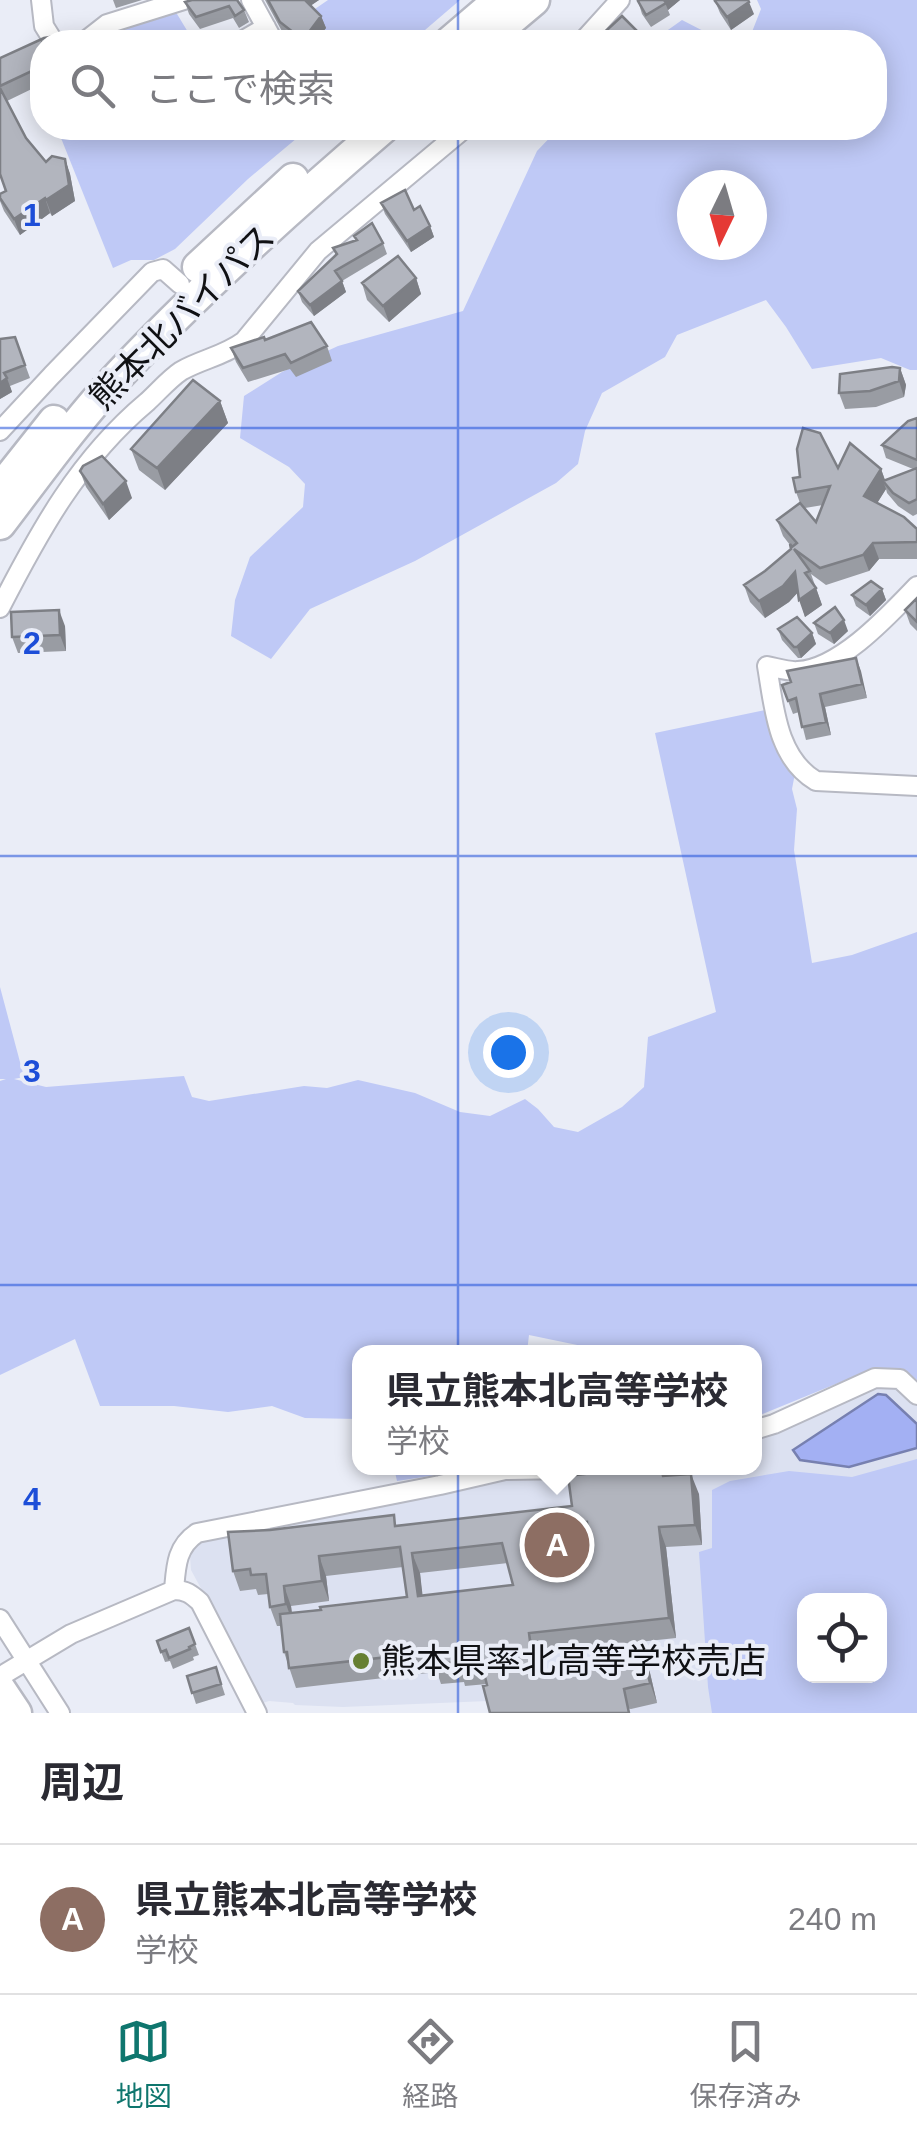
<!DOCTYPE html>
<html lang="ja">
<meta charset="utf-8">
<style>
body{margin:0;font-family:Arial,"Noto Sans JP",sans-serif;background:#f2f2f3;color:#2b2b33}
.controls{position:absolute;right:30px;bottom:30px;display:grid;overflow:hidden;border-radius:20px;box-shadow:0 5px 25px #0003}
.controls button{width:90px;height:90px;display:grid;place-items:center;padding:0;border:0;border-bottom:2px solid #e1e1e2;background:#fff;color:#2b2b33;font:50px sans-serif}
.compass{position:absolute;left:677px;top:170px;width:90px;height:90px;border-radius:50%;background:#fff;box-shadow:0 5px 25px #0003;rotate:185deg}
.you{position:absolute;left:508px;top:1052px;width:35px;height:35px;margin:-25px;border:8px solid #fff;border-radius:50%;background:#1a73e8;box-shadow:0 0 0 15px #1a73e833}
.badge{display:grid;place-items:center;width:65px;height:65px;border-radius:50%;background:#0f766e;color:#fff;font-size:32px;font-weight:700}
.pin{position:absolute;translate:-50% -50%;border:5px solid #fff;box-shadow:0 2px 10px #0006}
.popup{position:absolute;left:352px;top:1345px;width:410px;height:130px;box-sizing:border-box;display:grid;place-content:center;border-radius:20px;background:#fff;filter:drop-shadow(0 2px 8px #0005);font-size:32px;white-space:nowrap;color:#7c7c81}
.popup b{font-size:38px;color:#2b2b33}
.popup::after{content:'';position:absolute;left:50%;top:100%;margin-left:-20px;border:20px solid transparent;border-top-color:#fff}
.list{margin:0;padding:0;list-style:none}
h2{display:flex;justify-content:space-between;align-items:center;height:130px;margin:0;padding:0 40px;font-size:42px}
h2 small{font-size:32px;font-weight:400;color:#7c7c81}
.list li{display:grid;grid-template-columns:65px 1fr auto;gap:30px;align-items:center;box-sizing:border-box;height:150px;padding:0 40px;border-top:2px solid #e1e1e2}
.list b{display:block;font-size:38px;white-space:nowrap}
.list p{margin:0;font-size:32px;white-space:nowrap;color:#7c7c81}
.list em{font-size:32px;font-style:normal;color:#7c7c81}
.icon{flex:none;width:55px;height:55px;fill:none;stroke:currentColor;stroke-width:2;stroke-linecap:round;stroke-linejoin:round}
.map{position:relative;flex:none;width:917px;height:1713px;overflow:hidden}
.search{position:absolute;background:#fff;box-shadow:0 5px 25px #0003;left:30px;right:30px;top:30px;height:110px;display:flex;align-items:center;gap:25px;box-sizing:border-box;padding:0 35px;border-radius:40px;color:#7c7c81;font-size:38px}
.sheet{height:280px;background:#fff}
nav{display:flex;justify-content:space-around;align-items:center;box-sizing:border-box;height:140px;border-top:2px solid #e1e1e2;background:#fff;font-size:28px;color:#7c7c81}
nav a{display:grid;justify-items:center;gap:5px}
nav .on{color:#0f766e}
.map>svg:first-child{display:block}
</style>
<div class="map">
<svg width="917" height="1713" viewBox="0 0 917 1713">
<rect width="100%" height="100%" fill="#eaedf7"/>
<path fill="#dce1f1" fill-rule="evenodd" d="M879,1384l23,4 15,15v310h-426l-3,-12 -145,6 -48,-2 -2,-2 -24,-2 -6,2 -72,-133 -1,-13 3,-9 19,-11 296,-61 149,-8h97l1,-33zM804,1600h76v76h-76z"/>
<path fill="#bfc9f6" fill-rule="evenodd" d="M328,0h132l-49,42h-112l13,-31z
M757,0h160v370h-7l-29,-12 -69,11 -26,-42 -20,-27 -89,35 -12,22 -63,36 -17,38 -7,33 -22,19 -141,78 -105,48 -39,50 -40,-23 4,-36 15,-43 53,-50 2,-23 -16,-17 -49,-29 4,-42 38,-24 56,-26 125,-35 74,-160 22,-23h315v-86h-126l13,-33zM692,185h60v60h-60z
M174,9l20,33h-104l30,-19z
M682,20l33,17 23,5h-87z
M57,128h-1h253l-61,51 -73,70 -21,11h-23l-18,8z
M775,708l22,55 -5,26 5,20 -3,41 18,113 40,-8 65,-23v448l-16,-8h-36l-110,45 -1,-65h-143l-82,-17 -2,17h-167l-1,67 -54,-1 -33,-12 -44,6 -54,-6h-74l-25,-67 -75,36v-294l6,-2h-6v-92l24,90 -10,2 32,8 138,-11 8,21 17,4 95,-15 23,2 31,-8 57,13 45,19 30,4 35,-17 13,10 16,18 24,5 44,-25 22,-20 4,-50 68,-25 -61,-279z
M917,1459v254h-205l-4,-26 -9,-135 13,-4v-58l18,-9 59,-10 63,6zM804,1600h76v76h-76z
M394,1468h89l-86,13z"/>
<path fill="#a3b0f3" stroke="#7780b0" stroke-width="2.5" d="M878,1394l8,1 31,29v24l-68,19 -49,-7 -7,-10z"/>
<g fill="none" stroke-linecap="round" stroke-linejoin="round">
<defs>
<path id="street" d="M41,0l3,26 10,16
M251,0l23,42
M84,42l23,-18 77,-24
M240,42l26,-15
M582,42l38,-42
M0,431l52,-56 100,-103 11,-3 17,15
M917,586c-28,29 -77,83 -119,85 -9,1 -21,-3 -31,-5 7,41 10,92 49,115l101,5
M0,608c40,-78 79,-149 147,-206 11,-10 22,-23 34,-31 21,-12 43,-15 63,-30l74,-90 147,-123
M754,1430l20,-6 101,-46 25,1 17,16
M174,1590c2,-23 2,-43 23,-57l243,-48 65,-15 127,-2
M0,1619l60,94
M6,1673l65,-39 103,-44c12,0 17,4 26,12l57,111"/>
<path id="highway" d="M450,42l49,-42
M484,42l50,-42
M198,267l95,-88
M0,489l54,-68
M0,524c39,-51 76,-103 120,-150 82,-87 172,-168 263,-246
M0,1689l16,24"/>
</defs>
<use href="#street" stroke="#b7b9c3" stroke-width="22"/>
<use href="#highway" stroke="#b7b9c3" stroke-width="35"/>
<use href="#street" stroke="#fff" stroke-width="18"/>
<use href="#highway" stroke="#fff" stroke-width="30"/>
</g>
<path fill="#999ca3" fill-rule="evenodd" d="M113,0h29l-26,8z
M192,0l52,10 5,12 -10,6 -6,-10 -33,11 -11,-15 -4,-12z
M265,0h54l-8,5 10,11 5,12 -11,14h-20l-11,-7z
M640,0h40l-12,10 2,5 -19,12 -9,-13 -4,-13z
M715,1l39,13 -23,16 -11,-17z
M56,36l3,6h-17v42l-35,17 19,37 20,24 19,-3 5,15 5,27 -23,15 -2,-3 -30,22 -16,-24 -4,-10v-7l6,-3 -6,-17v-116z
M381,203l33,7 16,16 4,11 -23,15 -26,-38z
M354,236l29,7 4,11 -45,27 4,11 -32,24 -12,-14 -4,-11 38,-35 -3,-8 23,-8z
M416,278l5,16 -32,28 -22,-22 -5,-17z
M15,337l15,41 -20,8 2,6 -12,7v-60z
M265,340l62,6 5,15 -36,16 -6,-8 -42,13 -12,-20 -5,-14z
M900,368l6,17 -2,12 -28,10 -31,2 -6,-16z
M220,401l8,22 -63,67 -26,-20 -8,-21z
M917,418v96l-4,2 -15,-10 -11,-13 -1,-4 -9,14 40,26v30h-38l-10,12 -43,14 -15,-11 11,31 -17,12 -7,-25 -9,10 -24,16 -15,-16 -6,-17 21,-14 26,-22 -1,-4 -7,-9 -6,-16 23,-17 -4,-11 42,-24 43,1 4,11 28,-11 -27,-11 -4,-13zM823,505l-7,17 -11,-14z
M80,471l52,27 -23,22 -23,-33z
M882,589l4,11 -16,16 -14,-10 -4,-11z
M917,598v33l-7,-7 -5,-14z
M814,623l34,8 -14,13 -16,-10z
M65,626l1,25 -48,2 -6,-16z
M778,629l34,4 4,11 -15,14h-3l-16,-18z
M856,658l11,40 -42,9 6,28 -25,5 -7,-28 -6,2 -11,-29z
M661,1468l3,8 35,18 3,51 -36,2 10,91 -140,15 3,20 104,-19 7,19 7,30 -26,6 -144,-25 -22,2 -1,-4 -23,2 -4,-12 -141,16 -12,-36 -3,-26h-4l-7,-19 -2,-13 -10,1 -2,-6 -16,2 -7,-20 165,-45 174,-20zM589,1542l1,11 -26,3 -1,-3 5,-1 -1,-7zM508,1563l5,22 -91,11 -2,-23zM403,1567l4,30 -115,16 -1,-7 38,-5 -3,-25z
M157,1641l38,3 4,11 -6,2 1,3 -21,9 -3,-8 -5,1z
M216,1667l9,28 -29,9 -9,-28z"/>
<path fill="#7d7f85" d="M303,0h16l-13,9z
M664,0h16l-12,10z
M749,2l5,12 -23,16 -4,-13z
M321,16l5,12 -11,14h-11l-1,-2z
M636,30l4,11 -2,1h-15z
M65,159l5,15 5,27 -23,15 -6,-16z
M45,198l5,15 -30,22 -6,-16z
M430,226l4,11 -23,15 -4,-11z
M416,278l5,16 -32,28 -6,-16z
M342,281l4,11 -32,24 -4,-11z
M900,368l6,17 -2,12 -5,-16z
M7,378l5,14 -12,7v-16z
M220,401l8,22 -63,67 -8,-22z
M881,469l6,17 -4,-5 3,8 -15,24 -7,-17z
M126,481l6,17 -23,22 -6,-16z
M873,543l6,16 -10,12 -6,-16z
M795,572l6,17 -12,13 -24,16 -6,-17z
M816,588l6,17 -17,12 -6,-17z
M882,589l4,11 -16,16 -4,-11z
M59,610l6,16 1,25 -6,-16z
M844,620l4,11 -14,13 -4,-11z
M812,633l4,11 -15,14 -4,-11z
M856,658l5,13 6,27 -5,-14z
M820,694l5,13 6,28 -5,-13z
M691,1474l8,20 3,51 -7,-20z
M659,1527l7,20 10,91 -7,-20z
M556,1533l7,20 3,23 -7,-20z
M412,1553l8,20 5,43 -7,-20z
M319,1556l7,20 3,25 -7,-20z
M284,1586l7,20 2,18 -7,-20z
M529,1633l7,20 5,41 -7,-20z
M643,1654l7,19 7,30 -7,-20z"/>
<path fill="#b2b5be" stroke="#7d7f85" stroke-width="2.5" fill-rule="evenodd" d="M192,0h45l7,10 -9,6 -6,-10 -33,11 -11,-15z
M268,0h37l16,16 -18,24 -23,-18z
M640,0h24l2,3 -20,12 -8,-14z
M717,0h31l1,2 -22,15 -12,-16z
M622,16l14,14 -13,12h-27l-1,-1z
M56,36l2,6h-16v44l-6,-17 -36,17v-28l44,-20z
M258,36l6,6h6h-30z
M0,88l26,50 20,24 6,-6 13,3 4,26 -23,15 -1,-2 -31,21 -14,-21v-4l6,-3 -6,-17z
M405,190l9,20 6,-4 10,20 -23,15 -26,-38z
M372,223l11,20 -48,28 7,10 -32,24 -12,-14 39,-37 -4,-6 24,-8 -3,-4z
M398,256l18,22 -33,28 -21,-23z
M311,322l16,24 -36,17 -6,-9 -42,14 -12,-20 33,-11 1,3z
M15,337l10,28 -21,8 3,5 -7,5v-44z
M892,367l8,1 -1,13 -29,10 -31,2 1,-19z
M193,380l27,21 -63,67 -26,-19z
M917,418v42l-35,-15 26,-24z
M803,428l17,5 18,35 12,-25 31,26 -17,27 40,21 13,12v13l-44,1 -10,12 -43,13 -26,-19 16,22 -5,2 11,15 -17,12 -4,-28 -12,14 -24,15 -15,-16 21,-14 26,-22 -1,-5 2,3 5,-4 -20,-23 23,-17 16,19 14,-36 -34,6 -3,-14 7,-1 -3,-28z
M102,456l24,25 -23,23 -23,-33 3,-5z
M917,468v31l-8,4 -16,-10 -10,-12z
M871,581l11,8 -16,16 -14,-10z
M917,598v24l-12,-12z
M835,607l9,13 -14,13 -16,-10z
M59,610l1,25 -48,2 -1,-25z
M797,617l15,16 -15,14h-3l-16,-18z
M856,658l6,26 -42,10 6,28 -24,5 -6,-29 -8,3 -6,-16 9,-3 -4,-11z
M633,1468h28l2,8 28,-2 4,51 -36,2 10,91 -140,15 5,41 70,-16v3l39,-7 7,29 -26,6 5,24h-139l-7,-27 4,-1 -5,-21 -24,2v-4l-24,2 -1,-12 -144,16 -2,-16h-3l-4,-38 41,-4 -1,-3 87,-10 -7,-50 -81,9 3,25 -38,5 2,18 -16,3 -4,-33 -15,1 -1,-6 -17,2 -5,-39 42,-2 124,-15 1,11 177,-20 -4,-30zM587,1522l3,31 -31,3 -3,-23 5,-1 -1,-7zM502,1543l11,42 -95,11 -6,-43z
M189,1628l6,16 -6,3 1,2 -21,9 -3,-8 -5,2 -4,-11z
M216,1667l5,17 -29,9 -5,-17z"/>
<path fill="none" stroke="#1d4ed8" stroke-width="2.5" stroke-opacity="0.55" d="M458,0v42M458,128v1585M0,428h917M0,856h917M0,1285h917"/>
<circle fill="#667f32" stroke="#eaedf7" stroke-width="4" cx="361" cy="1661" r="10"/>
<g text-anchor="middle" stroke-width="8" stroke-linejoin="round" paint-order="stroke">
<g font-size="35" fill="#101114" stroke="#eaedf7">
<text transform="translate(182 317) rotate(-45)" y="12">熊本北バイパス</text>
</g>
<g font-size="35" fill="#101114" stroke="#eaedf7" text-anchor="start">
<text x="381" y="1673">熊本県率北高等学校売店</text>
</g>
</g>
<g font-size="32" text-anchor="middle" font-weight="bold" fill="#1d4ed8" stroke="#eaedf7" stroke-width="8" stroke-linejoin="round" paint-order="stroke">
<text x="32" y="226">1</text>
<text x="32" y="654">2</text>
<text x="32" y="1082">3</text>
<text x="32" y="1510">4</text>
</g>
</svg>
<div class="controls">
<button><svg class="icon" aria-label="locate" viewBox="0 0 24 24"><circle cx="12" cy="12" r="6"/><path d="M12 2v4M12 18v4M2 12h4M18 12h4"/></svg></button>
</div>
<svg class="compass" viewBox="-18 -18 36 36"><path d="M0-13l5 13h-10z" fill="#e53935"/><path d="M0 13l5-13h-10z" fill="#7c7c81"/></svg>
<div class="you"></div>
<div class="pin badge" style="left:557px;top:1545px;background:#8d6e63">A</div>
<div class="popup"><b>県立熊本北高等学校</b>学校</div>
<div class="search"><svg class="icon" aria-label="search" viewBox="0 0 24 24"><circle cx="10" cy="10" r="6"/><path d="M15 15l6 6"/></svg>ここで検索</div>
</div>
<section class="sheet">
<h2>周辺<small></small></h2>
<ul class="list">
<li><span class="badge" style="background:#8d6e63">A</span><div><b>県立熊本北高等学校</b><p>学校</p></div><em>240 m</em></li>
</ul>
</section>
<nav>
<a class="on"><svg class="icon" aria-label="map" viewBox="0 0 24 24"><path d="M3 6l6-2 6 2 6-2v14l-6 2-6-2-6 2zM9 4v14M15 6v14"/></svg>地図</a>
<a><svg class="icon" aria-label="directions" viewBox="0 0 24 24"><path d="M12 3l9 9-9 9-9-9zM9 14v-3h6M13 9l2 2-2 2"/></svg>経路</a>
<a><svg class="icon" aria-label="saved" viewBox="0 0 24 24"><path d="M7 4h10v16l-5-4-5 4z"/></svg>保存済み</a>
</nav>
